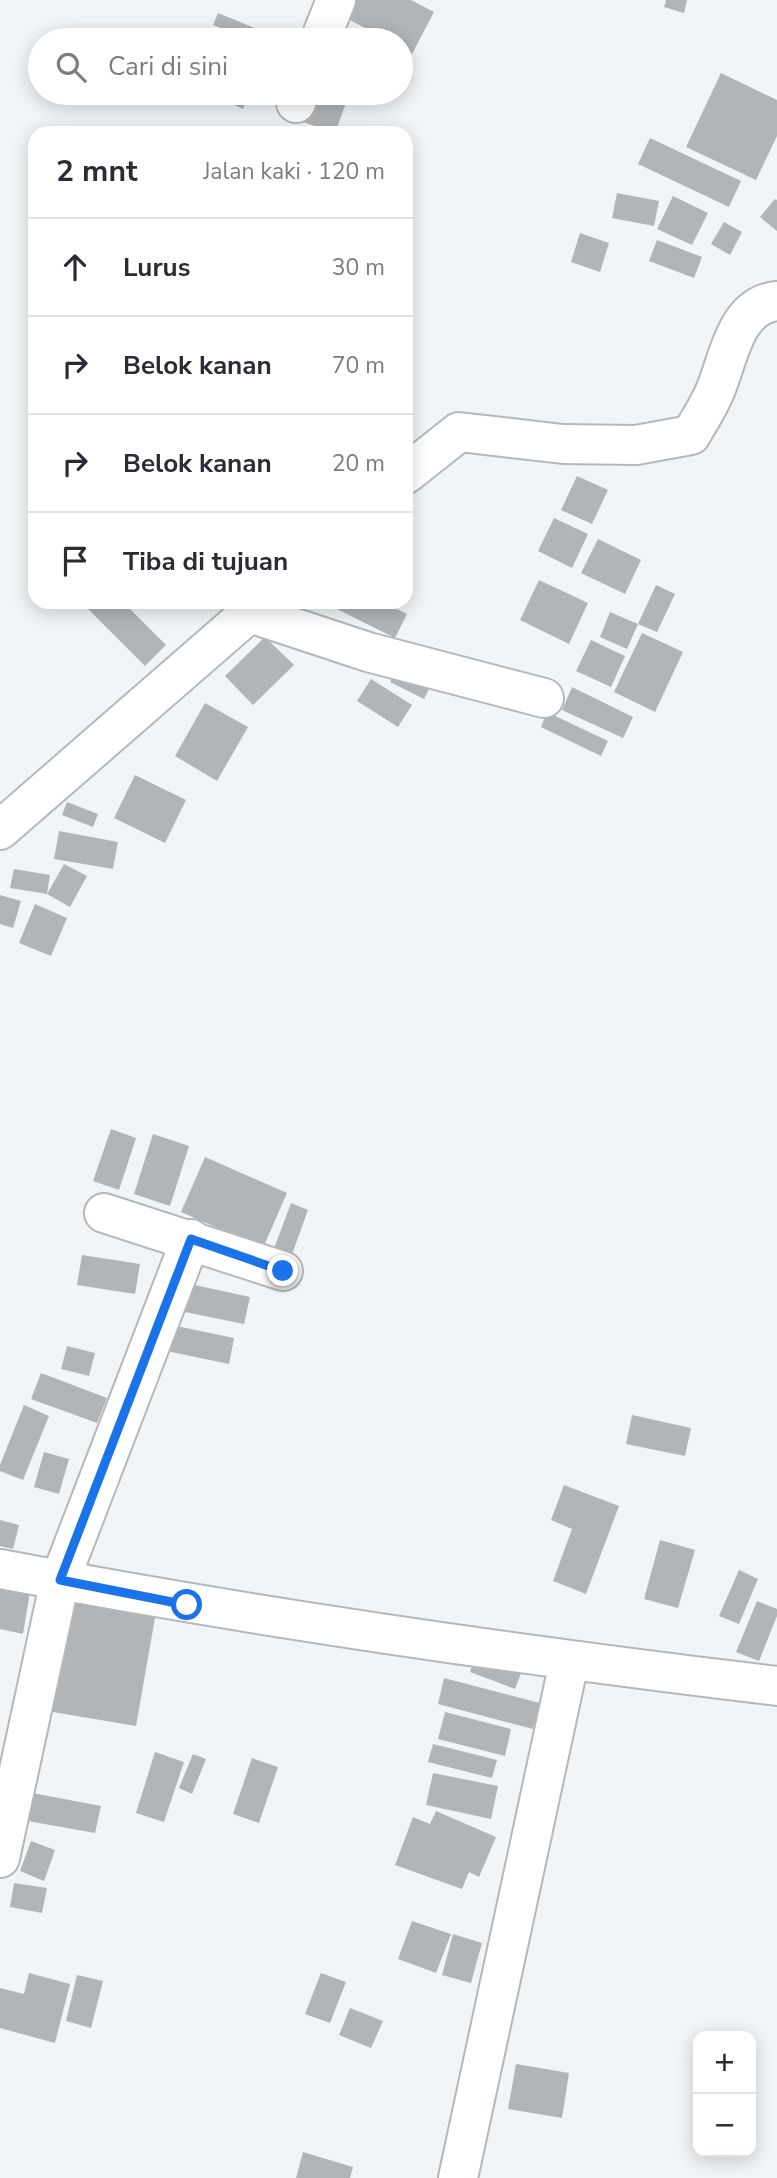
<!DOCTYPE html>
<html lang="id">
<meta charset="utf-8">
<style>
body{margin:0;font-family:"Nunito Sans",sans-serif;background:#f2f2f3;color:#2b2b33}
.controls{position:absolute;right:21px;bottom:21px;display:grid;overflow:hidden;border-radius:14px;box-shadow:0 4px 18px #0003}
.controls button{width:63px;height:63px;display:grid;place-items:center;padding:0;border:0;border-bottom:2px solid #e1e1e2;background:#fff;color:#2b2b33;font:35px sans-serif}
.stop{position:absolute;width:21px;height:21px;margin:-16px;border:5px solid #1a73e8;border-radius:50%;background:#fff}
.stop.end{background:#1a73e8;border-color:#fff;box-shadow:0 2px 7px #0008}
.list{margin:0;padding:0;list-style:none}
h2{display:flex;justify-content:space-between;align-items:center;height:91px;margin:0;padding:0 28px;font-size:30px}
h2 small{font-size:23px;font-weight:400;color:#7c7c81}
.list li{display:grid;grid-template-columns:46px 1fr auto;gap:21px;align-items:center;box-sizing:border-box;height:98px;padding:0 28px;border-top:2px solid #e1e1e2}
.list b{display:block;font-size:26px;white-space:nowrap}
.list em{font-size:23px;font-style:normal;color:#7c7c81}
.icon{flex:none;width:38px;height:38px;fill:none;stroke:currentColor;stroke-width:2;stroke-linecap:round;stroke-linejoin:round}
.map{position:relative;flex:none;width:777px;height:2178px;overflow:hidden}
.search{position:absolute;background:#fff;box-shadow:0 4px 18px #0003;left:28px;top:28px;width:385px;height:77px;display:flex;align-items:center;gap:18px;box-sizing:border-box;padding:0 24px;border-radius:38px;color:#7c7c81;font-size:26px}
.panel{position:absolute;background:#fff;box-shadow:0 4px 18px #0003;left:28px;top:126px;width:385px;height:483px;border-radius:21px}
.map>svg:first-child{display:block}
</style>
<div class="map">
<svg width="777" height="2178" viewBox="0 0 777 2178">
<rect width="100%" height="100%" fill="#f2f5f7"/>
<path fill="#b2b5b7" d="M346,0h65l23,12 -22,42 -11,-7v-7h-14l-48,-26z
M666,0h21l-3,13 -20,-6z
M218,13l54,22 -3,5h-19l-37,-15z
M721,73l56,27v36l-21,44 -70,-33z
M208,93h41l-6,16z
M307,93h13l26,10 -11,30 -38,-13z
M650,138l91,43 -12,26 -91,-43z
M617,193l42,8 -5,25 -42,-8z
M673,196l35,17 -16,32 -35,-16z
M775,199l2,1v31l-17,-14z
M724,222l18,10 -12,23 -19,-11z
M580,233l29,10 -9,29 -29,-10z
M657,240l45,17 -8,21 -45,-17z
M577,476l31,14 -16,34 -31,-14z
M554,518l34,16 -16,34 -34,-17z
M598,539l43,21 -16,34 -44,-21z
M539,580l49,23 -19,41 -49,-24z
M656,585l19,9 -18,38 -19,-8z
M81,602h42l43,43 -21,21z
M341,602h42l24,12 -12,24 -58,-29z
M610,612l28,12 -11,25 -27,-12z
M642,633l41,19 -28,60 -41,-20z
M265,637l29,28 -41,40 -28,-29z
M591,640l34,16 -14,31 -35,-16z
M398,665l34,18 -8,16 -34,-17z
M371,679l41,26 -14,22 -41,-26z
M572,687l61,30 -10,21 -61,-28z
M205,703l43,24 -31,54 -42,-25z
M547,712l61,29 -7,15 -60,-29z
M135,775l51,25 -21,43 -51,-25z
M67,802l31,12 -5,13 -31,-12z
M59,831l59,11 -5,27 -59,-10z
M64,864l23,12 -17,31 -23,-13 -37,-6 4,-19 36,6 -3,19z
M0,895l21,6 -8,27 -13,-4z
M35,904l32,14 -16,38 -32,-13z
M111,1129l25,9 -17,52 -26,-9z
M153,1134l36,12 -19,60 -36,-12z
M205,1157l82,36 -24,55 -82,-36z
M291,1203l17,7 -17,47 -18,-6z
M82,1255l58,9 -5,30 -58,-9z
M181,1282l69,15 -6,27 -69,-14z
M162,1323l72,15 -5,26 -72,-15z
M67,1346l28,7 -6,23 -28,-7z
M41,1373l66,25 -10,25 -66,-24z
M24,1405l25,11 -26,64 -23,-9v-6z
M632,1415l59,13 -6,28 -59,-12z
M44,1452l25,7 -10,35 -25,-7z
M564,1485l55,21 -33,88 -33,-13 19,-52 -21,-9z
M0,1520l19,5 -6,24 -13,-3z
M660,1540l35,10 -17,58 -34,-9z
M739,1570l19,9 -19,45 -20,-8z
M0,1580l31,6 -8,48 -23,-5z
M66,1596l90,16 -20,114 -89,-15z
M757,1601l20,8v7l-18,45 -23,-9z
M476,1655l46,16 -7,18 -45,-17z
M444,1678l96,25 -7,26 -95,-25z
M445,1712l66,17 -6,27 -67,-17z
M433,1744l64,16 -5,18 -64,-16z
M155,1752l29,10 -20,60 -28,-9z
M193,1754l13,5 -14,35 -13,-6z
M252,1758l26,9 -19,56 -26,-9z
M433,1773l65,13 -7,33 -65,-14z
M27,1792l74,14 -6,27 -73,-13z
M436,1811l60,26 -17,40 -10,-5 -7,17 -67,-24 18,-48 17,7z
M31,1841l24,9 -11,31 -24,-10z
M14,1883l33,5 -5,25 -32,-6z
M412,1921l39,13 -15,39 -38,-14z
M453,1934l29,9 -11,40 -29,-8z
M29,1973l41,11 -15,59 -55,-15v-40l24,6z
M321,1973l25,9 -16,41 -25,-9z
M77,1975l26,6 -12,47 -25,-7z
M350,2008l33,13 -12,27 -32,-13z
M516,2064l53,9 -7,45 -54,-9z
M303,2152l50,15 -3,11h-54z"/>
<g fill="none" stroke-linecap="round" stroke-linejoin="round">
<defs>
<path id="minor" d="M320,40l16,-40
M296,103l4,-10
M406,474l53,-42 104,12 73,1 55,-10c9,-16 20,-32 26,-49 12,-30 19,-81 60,-85
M250,613l118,39 176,46
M0,830l262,-228
M104,1213l179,58
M0,1569c258,49 517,86 777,117
M0,1858l60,-278 131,-341
M458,2178l111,-516"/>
</defs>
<use href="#minor" stroke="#b5b8ba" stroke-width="42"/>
<use href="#minor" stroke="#fff" stroke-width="38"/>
</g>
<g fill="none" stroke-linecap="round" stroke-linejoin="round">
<path stroke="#1a73e8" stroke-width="9" d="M187,1605l-127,-25 131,-341 92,32"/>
</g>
</svg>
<div class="controls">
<button>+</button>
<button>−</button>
</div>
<div class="stop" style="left:187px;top:1605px"></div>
<div class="stop end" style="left:283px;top:1271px"></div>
<div class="search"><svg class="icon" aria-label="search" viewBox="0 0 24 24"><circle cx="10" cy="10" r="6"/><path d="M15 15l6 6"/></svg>Cari di sini</div>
<section class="panel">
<h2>2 mnt<small>Jalan kaki · 120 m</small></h2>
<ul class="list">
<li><svg class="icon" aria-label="ahead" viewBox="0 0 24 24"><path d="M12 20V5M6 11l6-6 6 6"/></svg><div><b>Lurus</b></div><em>30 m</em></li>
<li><svg class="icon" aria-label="right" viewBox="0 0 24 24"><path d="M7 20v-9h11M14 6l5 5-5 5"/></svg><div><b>Belok kanan</b></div><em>70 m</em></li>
<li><svg class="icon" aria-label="right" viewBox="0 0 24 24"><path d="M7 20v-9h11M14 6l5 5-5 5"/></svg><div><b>Belok kanan</b></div><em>20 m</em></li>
<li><svg class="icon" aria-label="arrive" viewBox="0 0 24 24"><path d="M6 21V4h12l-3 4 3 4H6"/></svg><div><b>Tiba di tujuan</b></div></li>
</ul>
</section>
</div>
